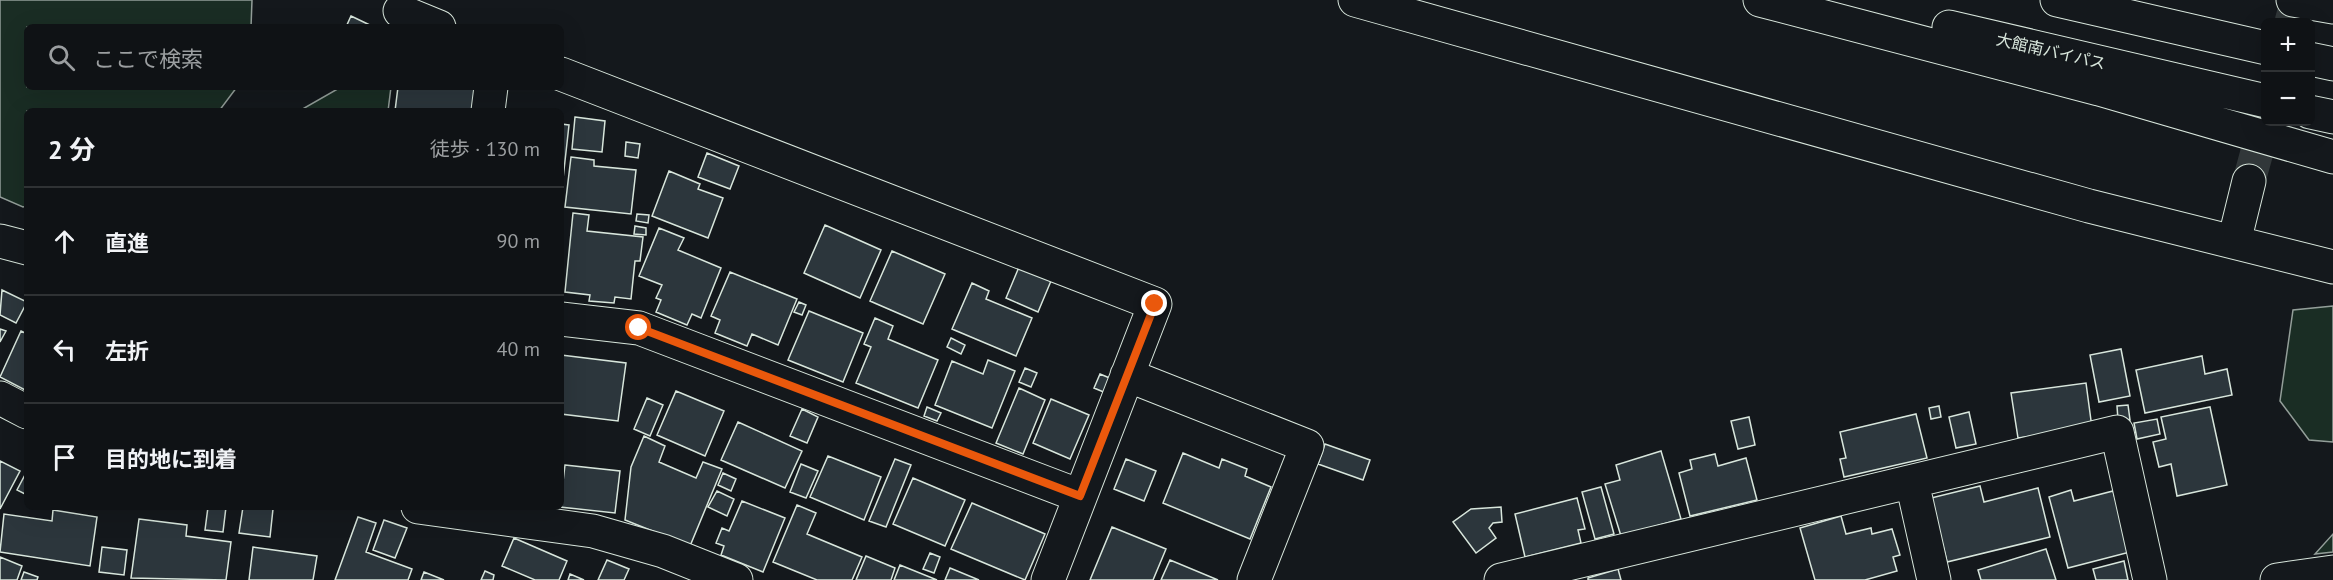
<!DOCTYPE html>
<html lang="ja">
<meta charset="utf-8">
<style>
body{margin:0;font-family:"PT Sans","Noto Sans JP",sans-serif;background:#1d2022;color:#f1f3f6}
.controls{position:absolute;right:18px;top:18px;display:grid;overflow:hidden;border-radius:9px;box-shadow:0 6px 24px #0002}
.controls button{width:54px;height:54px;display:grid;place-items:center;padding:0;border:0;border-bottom:2px solid #2f3234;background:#0f1215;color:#f1f3f6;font:30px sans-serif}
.stop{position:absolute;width:18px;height:18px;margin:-14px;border:4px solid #ea580c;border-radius:50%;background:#fff}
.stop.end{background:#ea580c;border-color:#fff;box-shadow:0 2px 6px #0008}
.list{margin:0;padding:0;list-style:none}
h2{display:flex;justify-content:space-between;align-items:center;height:78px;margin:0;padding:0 24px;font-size:26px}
h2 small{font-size:20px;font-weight:400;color:#9b9ea0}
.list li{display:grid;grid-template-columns:39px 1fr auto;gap:18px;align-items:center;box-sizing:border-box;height:108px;padding:0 24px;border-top:2px solid #2f3234}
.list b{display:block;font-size:22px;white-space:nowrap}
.list em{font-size:20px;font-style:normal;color:#9b9ea0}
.icon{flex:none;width:33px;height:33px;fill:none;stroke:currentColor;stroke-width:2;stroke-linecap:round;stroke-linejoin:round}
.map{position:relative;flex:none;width:2333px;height:580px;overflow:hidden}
.search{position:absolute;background:#0f1215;box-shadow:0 6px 24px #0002;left:24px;top:24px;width:540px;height:66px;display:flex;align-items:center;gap:15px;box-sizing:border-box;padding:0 21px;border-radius:9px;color:#9b9ea0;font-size:22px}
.panel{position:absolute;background:#0f1215;box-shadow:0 6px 24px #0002;left:24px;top:108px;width:540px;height:402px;border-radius:9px}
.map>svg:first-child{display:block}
</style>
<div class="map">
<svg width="2333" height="580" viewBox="0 0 2333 580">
<rect width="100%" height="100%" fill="#14181c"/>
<path fill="#1a2d24" stroke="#939e99" stroke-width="1.5" d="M0,0h252l-1,27h-224v60h210l-18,24h-192v95l-4,1 -23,-10z
M341,87h50l-3,24h-89z
M2333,306v136l-24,-2 -29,-39 13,-91z
M2333,534v18l-18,2z"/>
<path fill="#2c363c" stroke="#d8e6dc" stroke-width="1.5" d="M351,16l23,11h-28z
M398,87h78l-3,24h-78z
M575,117l30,4 -3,31 -30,-3z
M561,124l8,1 -8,72z
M626,142l14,2 -2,14 -13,-2z
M707,153l32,13 -9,23 -32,-12z
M571,157l23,3v6l42,4 -5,44 -66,-7z
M669,171l31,13 -2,5 25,9 -15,40 -56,-22z
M573,213l16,2 -2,16 56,6 -3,24h-5l-4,38 -16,-2 -1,6 -25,-2 1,-6 -25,-3z
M637,214l12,1 -1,8 -12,-2z
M825,225l56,25 -21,48 -56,-25z
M635,226l11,2v7l-12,-1z
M659,228l25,10 -6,12 43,18 -20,50 -9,-4 -5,11 -31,-13 5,-12 -5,-2 6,-13 -23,-9z
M892,251l53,23 -22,50 -53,-23z
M1019,267l32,14 -13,31 -32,-14z
M730,272l67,27 -19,46 -26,-11 -5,12 -32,-13 5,-13 -9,-4z
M972,283l17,8 -3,8 46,19 -16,38 -64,-27z
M2,290l25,12 -11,21 -16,-8z
M799,302l7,3 -4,10 -8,-3z
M809,311l54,22 -20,49 -55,-22z
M875,318l18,8 -5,13 50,21 -20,48 -62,-25 15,-36 -7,-3z
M0,329l6,2 -6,11z
M21,331l6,3v57l-27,-14z
M951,338l14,7 -4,9 -14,-7z
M2121,349l9,47 -31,6 -9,-47z
M561,355l65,8 -8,58 -57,-7z
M2202,356l3,18 22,-5 5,26 -87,18 -9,-43z
M988,360l27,11 -23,57 -57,-23 17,-44 31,13z
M1025,368l12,5 -6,14 -12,-5z
M1100,374l12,5 -6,14 -12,-5z
M2086,383l6,45 -74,10 -7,-45z
M1019,388l26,12 -22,54 -27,-11z
M676,391l48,20 -19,45 -48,-21z
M647,398l16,7 -13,31 -16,-7z
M1051,399l38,16 -19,44 -37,-16z
M2128,405l2,15h-12l-1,-14z
M1939,406l2,11 -10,2 -2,-11z
M927,407l14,6 -4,8 -13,-5z
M2210,407l17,78 -50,11 -6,-32 -12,3 -6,-25 13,-3 -5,-22z
M802,409l16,8 -11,26 -17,-7z
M1969,412l7,32 -20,4 -7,-31z
M1916,414l11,44 -83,19 -4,-18 6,-1 -6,-26z
M1749,417l6,28 -17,4 -7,-28z
M2157,419l3,15 -23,5 -3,-16z
M738,422l64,29 -17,37 -64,-28z
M644,436l21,10 -6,16 37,16 7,-16 19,7 -32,77 -65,-26 6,-53z
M1325,444l45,16 -7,20 -45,-16z
M1661,451l20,68 -60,17 -16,-52 15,-4 -4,-15z
M1183,453l36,15 3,-9 25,10 -2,7 26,11 -21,52 -87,-36z
M1715,454l3,12 28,-8 11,42 -67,16 -11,-43 13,-4 -2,-9z
M828,456l53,21 -17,43 -54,-23z
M895,459l16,6 -25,62 -17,-6z
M1126,459l30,12 -12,30 -30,-12z
M0,461l20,10 -20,38z
M801,464l17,7 -12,27 -16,-6z
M565,465l55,6 -5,42 -55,-6z
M27,471v24l-10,-5z
M723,473l13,6 -5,12 -13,-6z
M913,478l52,22 -20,46 -52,-22z
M1980,486l4,16 54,-14 12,49 -103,25 -16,-64z
M1601,487l13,47 -19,5 -13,-47z
M2071,490l3,11 39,-10 17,61 -62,16 -19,-71z
M717,491l17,8 -7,17 -19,-9z
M1577,498l8,31 -7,1 3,13 -56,14 -10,-43z
M742,501l43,17 -22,54 -42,-17 3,-9 -8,-3 6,-15 7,3z
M972,503l73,31 -20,46 -74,-31z
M797,505l19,8 -9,21 55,23 -10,23h-35l-44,-18z
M208,507h18l-3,25 -18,-2z
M243,507l30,2 -3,28 -31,-4z
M1501,507l1,15 -9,1 -4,5 7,10 -20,15 -23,-31 18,-13z
M53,510l44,7 -7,49 -90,-14 4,-38 48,7z
M1841,516l5,18 25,-6 1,6 20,-5 8,26 -7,2 4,14 -32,9h-50l-15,-52z
M358,517l18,6 -10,29 46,17 -4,11h-73z
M139,519l48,6 -1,11 45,6 -5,38 -95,-2z
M384,520l23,8 -12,30 -22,-8z
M1112,527l54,22 -13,31h-63z
M514,538l53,23 -8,19h-24l-33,-14z
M102,547l25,3 -3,25 -25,-3z
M253,547l64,9 -4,24h-64z
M2046,549l10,31h-75l-3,-10z
M930,553l10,4 -6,16 -11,-4z
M866,556l29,12 -4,12h-35z
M0,557l22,9 -5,14h-17z
M607,560l22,9 -5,11h-26z
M1170,560l48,20h-57z
M2124,561l4,19h-32l-3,-11z
M900,565l37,15h-43z
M950,568l29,12h-34z
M1618,569l3,11h-33v-2z
M485,571l9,4 -1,5h-12z
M24,572l14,5 -1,3h-16z
M424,572l20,8h-23z
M570,574l14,6h-16z"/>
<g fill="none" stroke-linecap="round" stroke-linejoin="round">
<path stroke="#313739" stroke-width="33" stroke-dasharray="33 16" stroke-linecap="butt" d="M2291,22l6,-22
M2249,181l17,-62"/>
<defs>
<path id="street" d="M1355,0l734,206 244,61
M400,11l39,16
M561,74l594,230 -107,276
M488,111l3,-24
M0,241l27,7
M2234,242l15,-61
M561,319l78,9 441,168
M1127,375l180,71 -53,134
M0,398l27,14
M1912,482l22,98
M418,507l175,24 70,20 73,29
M1501,580l616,-148 33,148
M2277,580l56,-8"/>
<path id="highway" d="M1760,0l339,89 234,68
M2057,0l209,48
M2293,0l40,7
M1949,27l317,74
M2310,59l23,5
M2310,112l23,5"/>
</defs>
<use href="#street" stroke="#d8e6dc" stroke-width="35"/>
<use href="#highway" stroke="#d8e6dc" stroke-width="35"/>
<use href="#street" stroke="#14181c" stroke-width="33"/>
<use href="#highway" stroke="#14181c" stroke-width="33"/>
</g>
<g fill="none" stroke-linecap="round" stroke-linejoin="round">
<path stroke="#ea580c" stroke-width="8" d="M639,328l441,168 75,-192"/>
</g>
<g text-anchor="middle" stroke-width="4.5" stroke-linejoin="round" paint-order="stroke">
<g font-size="16" fill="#d8e6dc" stroke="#14181c">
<text transform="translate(2051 51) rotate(13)" y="6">大館南バイパス</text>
</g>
</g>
</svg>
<div class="controls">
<button>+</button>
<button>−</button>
</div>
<div class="stop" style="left:639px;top:328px"></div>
<div class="stop end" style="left:1155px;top:304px"></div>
<div class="search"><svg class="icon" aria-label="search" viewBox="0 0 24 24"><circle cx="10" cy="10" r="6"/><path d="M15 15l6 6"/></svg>ここで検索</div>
<section class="panel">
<h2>2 分<small>徒歩 · 130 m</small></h2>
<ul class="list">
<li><svg class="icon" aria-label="ahead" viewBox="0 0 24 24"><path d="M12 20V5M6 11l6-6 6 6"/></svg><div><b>直進</b></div><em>90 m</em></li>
<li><svg class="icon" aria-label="left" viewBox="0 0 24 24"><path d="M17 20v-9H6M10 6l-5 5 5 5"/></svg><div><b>左折</b></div><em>40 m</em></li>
<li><svg class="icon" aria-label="arrive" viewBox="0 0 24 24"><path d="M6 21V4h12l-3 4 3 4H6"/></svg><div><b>目的地に到着</b></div></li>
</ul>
</section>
</div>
